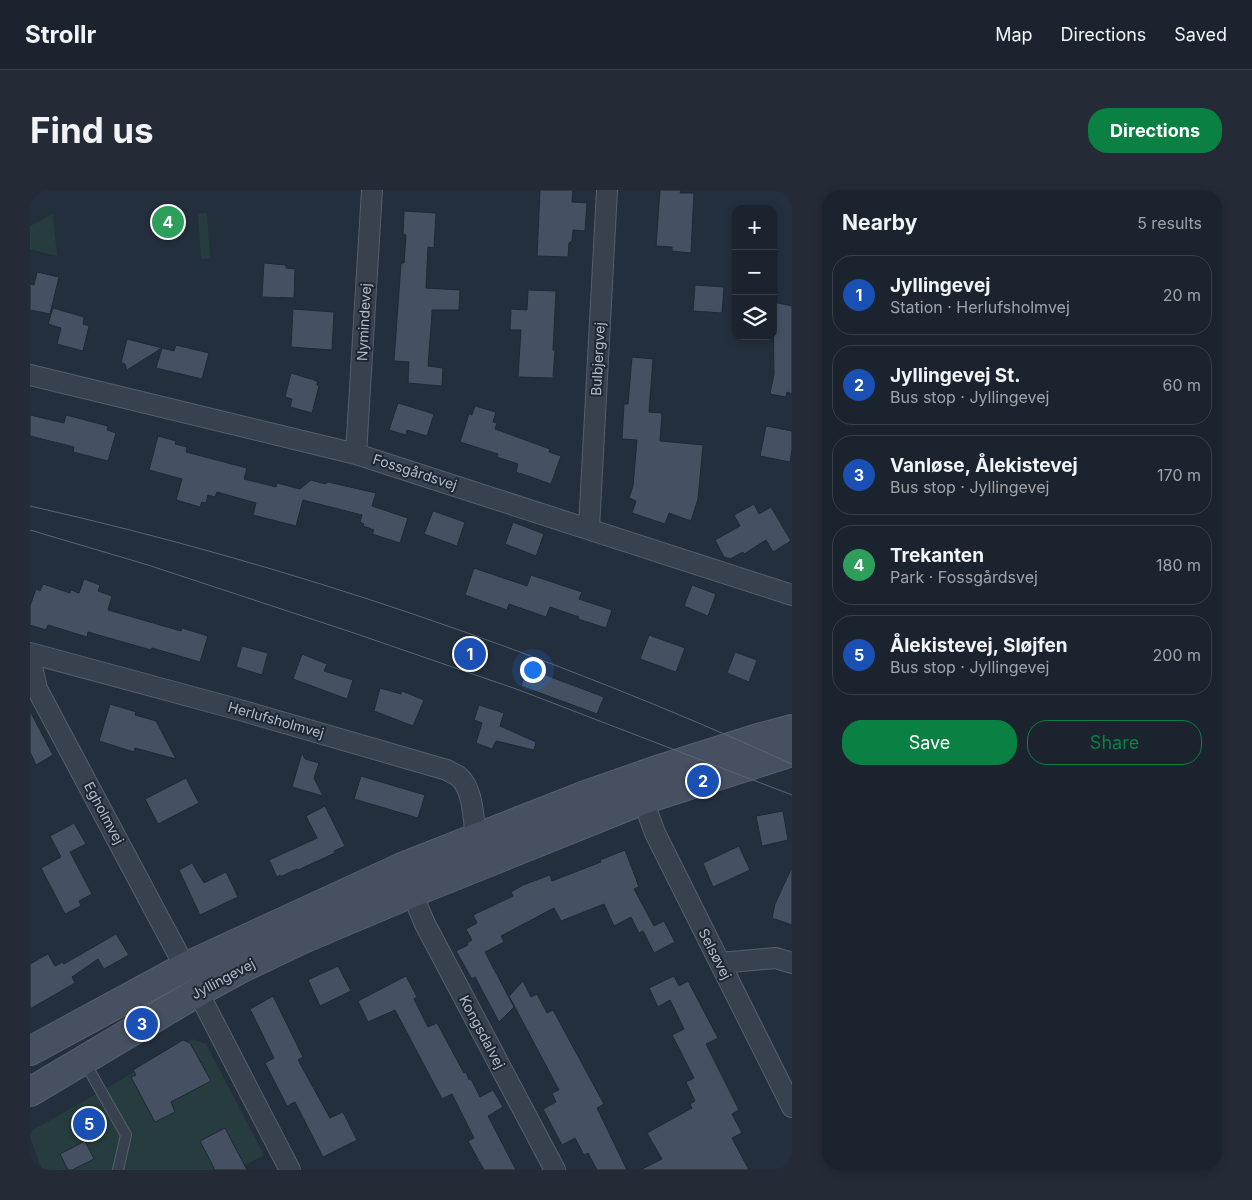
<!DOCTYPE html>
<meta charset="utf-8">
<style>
body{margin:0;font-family:Inter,sans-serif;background:#242b36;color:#f1f3f6}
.controls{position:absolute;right:15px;top:15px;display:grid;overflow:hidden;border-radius:10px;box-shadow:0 2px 8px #0003}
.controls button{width:45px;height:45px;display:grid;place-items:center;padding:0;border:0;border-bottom:1px solid #39404a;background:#1b232e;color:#f1f3f6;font:25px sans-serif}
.you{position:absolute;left:502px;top:479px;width:18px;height:18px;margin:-12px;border:4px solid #fff;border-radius:50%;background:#1a73e8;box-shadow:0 0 0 8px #1a73e833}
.badge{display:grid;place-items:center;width:32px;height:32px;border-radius:50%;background:#0b8043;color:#fff;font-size:16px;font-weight:700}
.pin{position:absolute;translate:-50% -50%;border:2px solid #fff;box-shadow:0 1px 5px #0006}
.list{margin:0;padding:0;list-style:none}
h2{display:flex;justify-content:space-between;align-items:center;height:65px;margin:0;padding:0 20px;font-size:21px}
h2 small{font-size:16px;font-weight:400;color:#a0a4aa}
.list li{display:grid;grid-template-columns:32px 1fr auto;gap:15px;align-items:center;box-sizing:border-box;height:80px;margin:0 10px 10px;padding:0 10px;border:1px solid #39404a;border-radius:20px}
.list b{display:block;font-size:19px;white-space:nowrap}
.list p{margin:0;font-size:16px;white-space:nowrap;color:#a0a4aa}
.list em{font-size:16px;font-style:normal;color:#a0a4aa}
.actions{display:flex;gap:10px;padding:15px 20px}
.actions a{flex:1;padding:11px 0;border:1px solid #0b8043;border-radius:20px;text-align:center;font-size:18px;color:#0b8043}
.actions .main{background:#0b8043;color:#fff}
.icon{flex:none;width:28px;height:28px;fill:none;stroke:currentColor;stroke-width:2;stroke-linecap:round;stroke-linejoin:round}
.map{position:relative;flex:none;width:762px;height:980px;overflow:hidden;border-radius:20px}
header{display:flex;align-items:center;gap:30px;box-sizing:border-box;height:70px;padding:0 25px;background:#1b232e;border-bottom:1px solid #39404a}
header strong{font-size:24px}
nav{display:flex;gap:28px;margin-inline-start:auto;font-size:18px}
.intro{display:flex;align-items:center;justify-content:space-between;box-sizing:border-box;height:120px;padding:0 30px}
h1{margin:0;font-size:35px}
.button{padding:12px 22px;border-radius:20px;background:#0b8043;color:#fff;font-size:18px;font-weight:700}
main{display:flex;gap:30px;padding:0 30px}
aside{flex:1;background:#1b232e;border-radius:20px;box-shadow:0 2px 8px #0003}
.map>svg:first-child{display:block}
</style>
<header>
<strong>Strollr</strong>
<nav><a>Map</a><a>Directions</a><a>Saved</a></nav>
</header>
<div class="intro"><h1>Find us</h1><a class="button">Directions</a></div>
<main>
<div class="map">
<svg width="762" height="980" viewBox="0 0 762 980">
<rect width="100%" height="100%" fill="#242f3e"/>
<path fill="#263c3f" d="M177,23l3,45 -9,1 -3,-45z
M23,24l4,42 -27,-7v-23z
M162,849l14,5 58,111 -28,15h-194l-11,-30v-5l2,-5z"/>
<path fill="#455162" stroke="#1f2835" d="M510,0h33l-1,12 15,1 -2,28 -12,-1 -1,11 -3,2 -1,14 -31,-1z
M630,0h21l-1,3h14l-3,60 -19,-2v-4l-16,-1z
M374,21l32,2 -2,35 -6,-1 -2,41 34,2 -1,20h-27v3l-4,53 15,2 -1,18 -34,-3 1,-21 -15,-1 7,-98h3l2,-28 -3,-1z
M234,73l22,2v3l9,1 -1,29 -32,-1z
M7,82l22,5 -9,37 -20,-4v-26l4,1z
M665,95l29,2 -2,26 -29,-2z
M498,100l28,1 -3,59h2l-2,28 -35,-1 3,-47h-11l1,-21 16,1z
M743,112l19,4v88l-5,-2 -1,5 -16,-3 4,-20z
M23,118l31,9 -1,7 6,2 -6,25 -26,-7 4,-16 -13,-4z
M263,119l41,3 -2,38 -41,-3z
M97,149l47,12 2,-6 33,8 -7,26 -46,-11 6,-20 -35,22 -2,-6 -4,-1z
M602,167l21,2 -4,53 13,1 -2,28 43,4 -5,54 -7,22 -22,-8 -4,11 -33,-11 4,-12 -7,-3 4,-12 4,-46 -15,-1 2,-35h4z
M261,183l26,8v4l2,1 -7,27 -22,-6 2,-8 -7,-2z
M368,213l36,11 -7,22 -20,-6 -1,5 -17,-5z
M445,216l21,6 -3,10 4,1 -2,6 55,20 -1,3 12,4 -10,28 -35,-12 2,-8 -21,-7 1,-3 -38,-12 9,-28 3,1z
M0,225l34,8 2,-8 42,11 -1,4 9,3 -8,28 -35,-9 1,-5 -44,-11z
M736,236l26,5v18l-2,13 -30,-6z
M128,246l18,5 -1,3 12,3 -1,5 61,16 -3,11 32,8 1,-4 23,6 11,-9 14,4 3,-2 48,11 -4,13 36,12 -8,25 -28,-9 2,-4 -11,-4 1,-2 -4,-2 2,-7 -59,-15 -7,26 -43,-11 3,-12 -39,-11 -2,5 -7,-2 -2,8 -4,-1 -2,5 -24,-7 6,-21 -33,-9z
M724,314l5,10 12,-7 20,34 -18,11 -7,-12 -22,14 -1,-2 -13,7 -6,-2 -9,-17 25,-14 -6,-11z
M403,321l32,11 -8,24 -33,-12z
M483,332l31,12 -8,22 -31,-12z
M444,378l53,18 4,-11 51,17 -3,7 33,11 -6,18 -28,-9 1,-2 -29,-10 -4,10 -37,-13 -2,6 -42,-15z
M54,389l16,6 -2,6 14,5 -4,14 73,21 1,-3 26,8 -8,26 -48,-14 -1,2 -63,-18 -1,5 -39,-12 -2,5 -16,-5v-19l6,-17 4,2 3,-7 27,9 1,-3 8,3z
M662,395l24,9 -8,22 -24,-10z
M619,445l36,13 -9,24 -36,-13z
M212,456l26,7 -6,22 -26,-8z
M705,462l22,8 -8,22 -22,-9z
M272,464l25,10 -3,7 29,9 -6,19 -54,-20z
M497,478l77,29 -7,17 -76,-28z
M350,498l21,6 1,-3 22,9 -11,26 -39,-15z
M80,514l26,8 -1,3 21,6 20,38 -41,-11 -1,4 -35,-11z
M449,515l25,8 -4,13 36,16 -2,8 -38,-9 -4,8 -16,-6 6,-20 -8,-3z
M0,521l23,44 -17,10 -6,-13z
M272,563l3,6 14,4 -5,15 9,18 -31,-9z
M331,586l64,19 -7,23 -64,-19z
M156,588l13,25 -41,21 -13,-25z
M295,616l20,40 -11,5 1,2 -37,17 -1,-1 -17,8v-2l-3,2 -8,-17 48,-22 -11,-22z
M753,621l5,29 -26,6 -6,-30z
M44,633l12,21 -16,8 22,42 -13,7 2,5 -16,8 -24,-46 20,-11 -11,-21z
M709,656l11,24 -37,17 -10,-24z
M595,660l14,37 -5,2 20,37 10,-5 11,21 -21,11 -11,-22 -4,2 -8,-16 -17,9 -10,-22 -43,17 -7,-13 -53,28 3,6 -19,10 29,55 -15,15 -24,-45 -3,2 -16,-28 12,-6 -1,-2 5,-3 -6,-11 11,-6 -4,-8 40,-19 -2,-4 12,-7 27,-10 2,6 49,-19 -1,-2z
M162,673l12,20 22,-11 12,25 -38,18 -21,-45z
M762,677v58l-20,-7 3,-14z
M86,744l13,21 -25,14 -6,-10 -26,18 3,6 -45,26v-45l18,-10 7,12 8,-4 1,2z
M308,776l13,25 -31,15 -12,-26z
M376,786l11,21 -3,2 14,28 9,-4 27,50 2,-1 3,8 2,-1 9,18 13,-7 10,17 -15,9 28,54h-32l-16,-29 6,-3 -22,-44 -10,5 -47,-89 -27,12 -10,-21z
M644,786l5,10 9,-5 30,57 -12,6 33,66 -7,4 10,19 -10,5 17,32h-109l22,-11 -15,-26 45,-25 -2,-4 5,-3 -9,-19 8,-4 -22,-43 12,-6 -14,-29 -12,7 -9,-19z
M493,791l8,16 6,-3 10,19 6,-3 51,94 -7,4 30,62h-30l-9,-17 -4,2 -9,-17 -13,7 -19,-36 13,-7 -4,-9 7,-3 -50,-94z
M243,806l30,61 -5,3 32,58 13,-6 14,28 -34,17 -27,-53 -1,-2 -8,4 -22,-43 9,-5 -24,-49z
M153,850l7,3 21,38 -40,21 4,10 -20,10 -24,-45 5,-2 -3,-5z
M195,938l22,42h-32l-15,-29z
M55,951l9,18 -22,11h-4l-8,-16z"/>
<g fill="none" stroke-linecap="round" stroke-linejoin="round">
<defs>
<path id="lane" d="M54,871l42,74 -8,35"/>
<path id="street" d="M0,185l326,79 436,141
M326,264l16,-264
M559,338l18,-338
M0,463l203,55 214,62c3,2 8,4 11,6 16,13 15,43 18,61
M0,467l7,32 148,278
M613,610l12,33 137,274
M382,703l13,31 130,246
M690,773l56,-5 16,5
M168,802l92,178"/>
<path id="secondary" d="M0,861l155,-84 217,-100 181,-71 77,-27 98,-31 34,-9
M0,902l168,-100 44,-24 61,-29 109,-46 231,-93 149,-48"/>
</defs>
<use href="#lane" stroke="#565f6c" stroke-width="12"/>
<use href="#street" stroke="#565f6c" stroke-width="22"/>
<use href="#secondary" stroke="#565f6c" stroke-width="30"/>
<use href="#lane" stroke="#38414e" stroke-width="10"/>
<use href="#street" stroke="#38414e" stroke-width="20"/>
<use href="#secondary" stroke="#465061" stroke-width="28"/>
<path stroke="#5a6575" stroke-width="1" d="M0,316c262,59 517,147 762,258
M0,340l118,35 203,67 168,58 273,105"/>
</g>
<g text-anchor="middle" stroke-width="4" stroke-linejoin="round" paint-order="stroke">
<g font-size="14" fill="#b4bcc9" stroke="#1d2633">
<text transform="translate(334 132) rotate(-87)" y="5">Nymindevej</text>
<text transform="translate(568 169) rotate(-87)" y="5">Bulbjergvej</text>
<text transform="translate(385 282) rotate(18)" y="5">Fossgårdsvej</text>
<text transform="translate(246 530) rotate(16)" y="5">Herlufsholmvej</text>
<text transform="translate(74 623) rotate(62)" y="5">Egholmvej</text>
<text transform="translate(685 764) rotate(63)" y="5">Selsøvej</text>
<text transform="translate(193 789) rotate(-28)" y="5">Jyllingevej</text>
<text transform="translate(452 842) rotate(62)" y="5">Kongsdalvej</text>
</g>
</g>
</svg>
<div class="controls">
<button>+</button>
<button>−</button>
<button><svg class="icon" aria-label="layers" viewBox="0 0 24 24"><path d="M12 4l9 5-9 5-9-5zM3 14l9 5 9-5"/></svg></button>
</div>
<div class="you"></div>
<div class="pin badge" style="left:440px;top:464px;background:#1a4fb4">1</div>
<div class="pin badge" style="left:673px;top:591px;background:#1a4fb4">2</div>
<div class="pin badge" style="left:112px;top:834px;background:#1a4fb4">3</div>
<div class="pin badge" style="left:138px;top:32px;background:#2e9e5b">4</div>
<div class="pin badge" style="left:59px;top:934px;background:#1a4fb4">5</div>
</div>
<aside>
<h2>Nearby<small>5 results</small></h2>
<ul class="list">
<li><span class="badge" style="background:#1a4fb4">1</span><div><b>Jyllingevej</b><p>Station · Herlufsholmvej</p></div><em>20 m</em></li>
<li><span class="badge" style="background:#1a4fb4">2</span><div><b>Jyllingevej St.</b><p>Bus stop · Jyllingevej</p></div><em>60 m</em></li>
<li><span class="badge" style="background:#1a4fb4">3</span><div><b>Vanløse, Ålekistevej</b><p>Bus stop · Jyllingevej</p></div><em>170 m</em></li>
<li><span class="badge" style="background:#2e9e5b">4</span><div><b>Trekanten</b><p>Park · Fossgårdsvej</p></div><em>180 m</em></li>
<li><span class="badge" style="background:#1a4fb4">5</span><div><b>Ålekistevej, Sløjfen</b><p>Bus stop · Jyllingevej</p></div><em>200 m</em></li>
</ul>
<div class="actions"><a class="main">Save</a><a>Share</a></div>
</aside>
</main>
